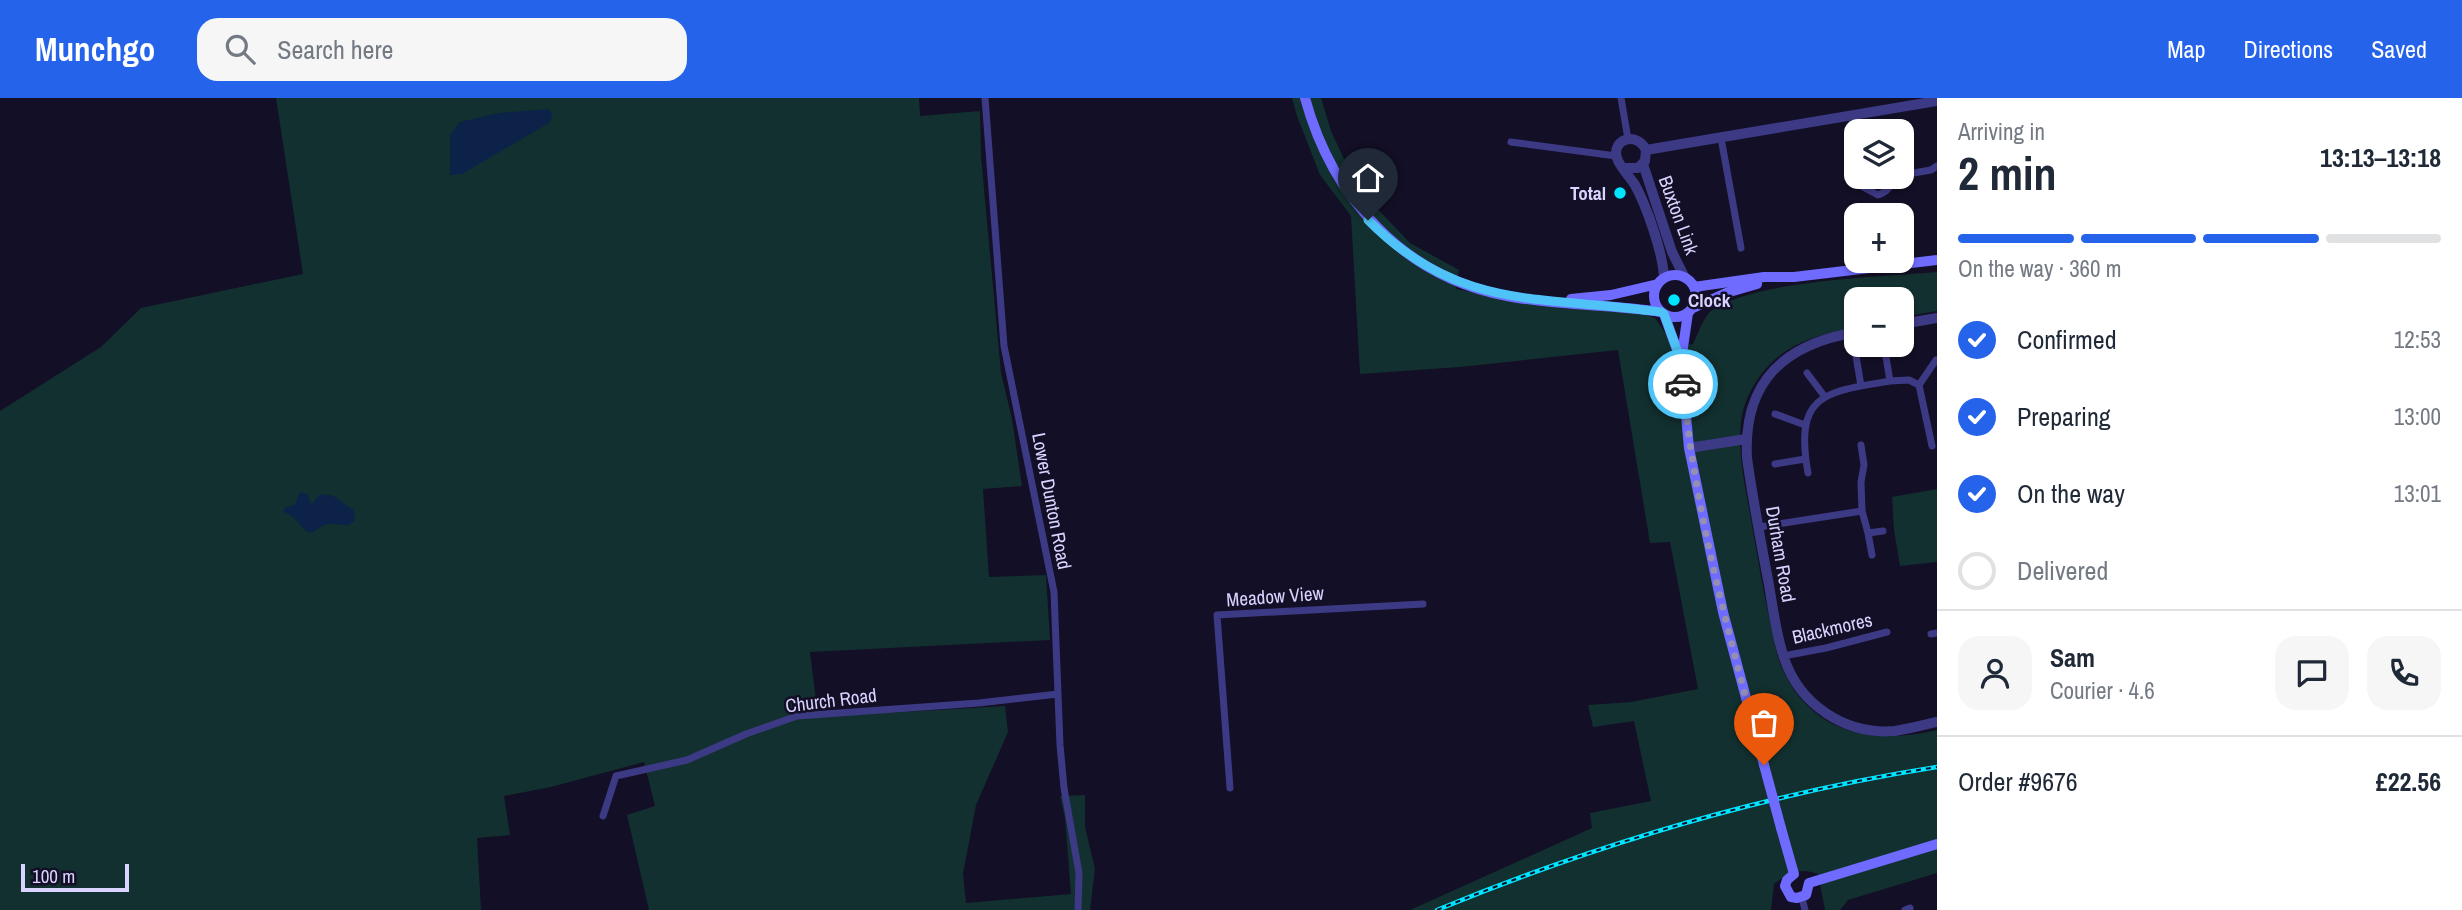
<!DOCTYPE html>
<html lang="en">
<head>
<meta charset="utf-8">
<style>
	body { margin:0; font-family:"Archivo Narrow",sans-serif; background:#f6f6f7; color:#1f2937; height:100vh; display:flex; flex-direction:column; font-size:26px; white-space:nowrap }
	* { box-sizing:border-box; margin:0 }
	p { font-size:23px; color:#747a83 }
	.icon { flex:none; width:38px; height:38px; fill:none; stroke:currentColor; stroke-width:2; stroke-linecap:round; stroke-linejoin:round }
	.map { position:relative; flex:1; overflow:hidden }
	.sheet { display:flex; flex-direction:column; background:#fff; width:525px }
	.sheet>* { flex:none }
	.buttons { position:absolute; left:1844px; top:21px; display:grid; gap:14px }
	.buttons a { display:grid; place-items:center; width:70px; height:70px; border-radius:14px; background:#fff; box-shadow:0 2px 5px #0004; font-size:35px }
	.scale { position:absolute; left:21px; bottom:18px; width:108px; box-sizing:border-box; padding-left:7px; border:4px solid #d9d4ff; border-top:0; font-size:19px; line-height:24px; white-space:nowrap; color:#d9d4ff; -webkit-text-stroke:5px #130f26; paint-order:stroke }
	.pin { position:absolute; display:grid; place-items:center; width:60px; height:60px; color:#fff; margin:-72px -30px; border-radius:50% 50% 50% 0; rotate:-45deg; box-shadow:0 0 7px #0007 }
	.pin .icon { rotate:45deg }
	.courier { position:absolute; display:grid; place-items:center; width:70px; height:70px; margin:-35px; border:5px solid #4fc3f7; border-radius:50%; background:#fff; color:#222; box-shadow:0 2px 9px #0007 }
	.head em { font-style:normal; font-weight:700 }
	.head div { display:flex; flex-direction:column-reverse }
	.head { display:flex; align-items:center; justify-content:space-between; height:119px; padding:0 21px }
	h1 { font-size:46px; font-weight:700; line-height:52px }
	.bar { display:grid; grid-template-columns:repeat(4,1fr); gap:10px 7px; align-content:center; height:84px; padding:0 21px }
	.bar i { height:9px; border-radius:5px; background:#e0e1e3 }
	.bar .selected { background:#2563eb }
	.bar p { grid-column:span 4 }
	.line { display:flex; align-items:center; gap:18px; padding:0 21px; border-top:2px solid #e0e1e3 }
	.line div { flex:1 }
	.round { display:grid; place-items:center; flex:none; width:74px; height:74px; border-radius:21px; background:#f6f6f7 }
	ol { padding:0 21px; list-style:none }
	li { display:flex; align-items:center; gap:21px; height:77px }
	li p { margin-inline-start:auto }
	li .icon { padding:7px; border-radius:50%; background:#2563eb; color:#fff; stroke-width:4 }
	li:last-child { color:#747a83 }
	li i { width:38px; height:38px; border:4px solid #e0e1e3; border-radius:50% }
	header { display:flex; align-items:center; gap:42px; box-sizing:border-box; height:98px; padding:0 35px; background:#2563eb; color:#fff }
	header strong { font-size:33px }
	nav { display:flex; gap:38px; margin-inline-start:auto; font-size:24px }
	.search { width:490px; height:63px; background:#f6f6f7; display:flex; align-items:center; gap:18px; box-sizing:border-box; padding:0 24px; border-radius:21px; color:#747a83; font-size:26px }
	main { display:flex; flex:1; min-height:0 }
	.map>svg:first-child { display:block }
</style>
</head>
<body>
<header>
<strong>Munchgo</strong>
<div class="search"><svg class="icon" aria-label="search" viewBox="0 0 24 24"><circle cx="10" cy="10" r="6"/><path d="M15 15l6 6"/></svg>Search here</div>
<nav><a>Map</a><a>Directions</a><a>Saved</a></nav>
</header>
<main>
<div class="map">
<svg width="1937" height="812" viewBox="0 0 1937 812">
	<rect width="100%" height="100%" fill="#130f26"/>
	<path fill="#12302f" d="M276 0H919L920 18 980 13 981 58 1001 275 1012 321 1022 388 983 391 989 479 1046 477 1050 542 810 554 818 619 1005 608 1008 634 976 707 963 776 966 805 1071 796 1065 720 1060 698 1085 697V729L1095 771 1090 812H649L627 717 655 708 644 664 551 689 504 698 510 737 477 740 481 812H0V313L101 249 141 210 303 176Z
		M1292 0H1321L1331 33 1351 76 1368 101 1410 145 1459 172 1456 191 1558 210 1637 214 1655 220 1675 249 1693 246C1698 236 1703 220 1711 213 1753 182 1882 179 1937 174V213L1902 219V201H1857V229C1807 238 1769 251 1747 301 1731 337 1747 395 1753 433 1759 468 1765 503 1773 537 1775 548 1777 559 1781 568 1810 635 1871 648 1937 632V775L1848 802 1840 812H1825L1818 776C1799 769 1789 775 1774 786L1771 812H1410L1592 730 1590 715 1651 703 1634 623 1593 629 1588 607 1631 604 1698 591 1670 444 1650 445 1618 252 1460 269 1360 276 1351 118 1320 77 1297 18Z
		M1937 391V464L1900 468 1894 432 1892 399Z"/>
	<path fill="#0c2248" d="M548 11 553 16 549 25 462 76 450 77V37L460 24 499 15Z
		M300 394 307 396 312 406 319 397C335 394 340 404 354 412L355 422 349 427C341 428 332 424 324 427 316 431 316 435 307 434L293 419 283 413 284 410 295 407Z"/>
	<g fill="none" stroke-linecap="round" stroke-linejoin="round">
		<path stroke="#3d3a85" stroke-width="7" d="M985 0 1004 248 1054 494 1060 647 1064 690 1079 775 1078 812
			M1621 0 1628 41
			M1721 40 1741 150
			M1511 44 1616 58
			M1902 77 1931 72 1937 68
			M1858 79 1863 89 1878 97C1887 94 1892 88 1892 79
			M1884 247 1890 283 1909 282 1919 287 1932 348
			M1856 258 1861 288
			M1807 275 1825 299
			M1919 287 1936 262
			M1775 316 1805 327
			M1861 347 1864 367 1861 384 1862 413 1868 435 1883 433
			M1775 366 1805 361
			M1808 375C1794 296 1824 294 1890 283
			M1759 429 1862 413
			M1868 435 1872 457
			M1931 536 1937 535
			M1783 558 1826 550 1887 534
			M1230 690 1217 517 1423 506
			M603 718 616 678 687 662 746 636 797 618 979 605 1058 596
			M1802 800 1805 812
			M1905 812 1910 810"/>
		<path stroke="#3d3a85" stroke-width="10" d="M1646 52 1937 3
			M1643 66 1672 154 1685 180
			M1625 70H1638L1645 63 1646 52C1637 33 1611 41 1617 60 1619 68 1630 79 1635 87 1647 109 1663 155 1664 180
			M1902 226 1937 220
			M1857 234C1783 246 1743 284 1747 360 1753 403 1761 445 1769 487 1773 511 1776 536 1784 560 1800 607 1845 637 1895 633 1909 631 1923 627 1937 624
			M1689 350 1746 341"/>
		<path stroke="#6f6bff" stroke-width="10" d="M1305 0C1332 99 1403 179 1507 198 1558 208 1610 206 1661 214
			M1654 198a21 21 0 1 1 42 0a21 21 0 1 1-42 0Z
			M1694 189 1764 179H1794L1937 162
			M1571 201 1611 197 1658 186
			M1693 210 1726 195 1757 186
			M1688 215 1681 263 1689 350 1723 514 1764 667
			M1664 216 1680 260
			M1781 730 1794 776
			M1794 776 1787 782 1785 788 1791 799 1797 800 1806 797 1809 785
			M1809 785 1937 746"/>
		<g stroke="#00e5ff" stroke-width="4.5">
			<path id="rail" d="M1437 812C1597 746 1765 696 1937 669"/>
		</g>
		<use href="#rail" stroke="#130f26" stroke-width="2" stroke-dasharray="5" stroke-linecap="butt"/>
		<path stroke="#6f6bff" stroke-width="10" d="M1764 667 1781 730"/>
	</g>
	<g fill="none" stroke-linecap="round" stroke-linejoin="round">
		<path stroke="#948fb3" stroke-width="7" stroke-dasharray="0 12.6" d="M1683 286C1695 416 1730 541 1764 667"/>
		<path stroke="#4fc3f7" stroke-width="9" d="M1368 122C1460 215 1544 197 1661 214L1664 216 1681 263 1683 286"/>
	</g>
	<g fill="#00e5ff" stroke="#130f26" stroke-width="2.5">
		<circle cx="1620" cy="95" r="7"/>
		<circle cx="1674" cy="202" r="7"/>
	</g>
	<g text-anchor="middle" stroke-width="5" stroke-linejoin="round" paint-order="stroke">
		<g font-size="19" font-weight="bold" fill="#d9d4ff" stroke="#130f26" text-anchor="end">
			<text x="1606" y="102">Total</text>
			<text x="1688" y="209" text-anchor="start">Clock</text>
		</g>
		<g font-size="19" fill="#d9d4ff" stroke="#130f26">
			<text transform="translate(1679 117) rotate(70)" y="7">Buxton Link</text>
			<text transform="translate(1052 403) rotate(79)" y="7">Lower Dunton Road</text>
			<text transform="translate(1781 456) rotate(80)" y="7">Durham Road</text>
			<text transform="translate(1275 498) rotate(-4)" y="7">Meadow View</text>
			<text transform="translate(1832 530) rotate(-13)" y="7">Blackmores</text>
			<text transform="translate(831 602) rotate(-7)" y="7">Church Road</text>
		</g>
	</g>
</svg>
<div class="buttons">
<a><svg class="icon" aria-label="layers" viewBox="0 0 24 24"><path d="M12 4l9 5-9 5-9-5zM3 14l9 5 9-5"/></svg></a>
<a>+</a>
<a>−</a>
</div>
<div class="scale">100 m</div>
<div class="pin" style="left:1764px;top:667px;background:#ea580c"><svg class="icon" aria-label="bag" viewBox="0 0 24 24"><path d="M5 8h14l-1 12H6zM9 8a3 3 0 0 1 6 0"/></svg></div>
<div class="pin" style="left:1368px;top:122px;background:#1f2937"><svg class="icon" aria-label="home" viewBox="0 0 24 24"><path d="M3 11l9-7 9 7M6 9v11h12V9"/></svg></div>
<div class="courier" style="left:1683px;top:286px"><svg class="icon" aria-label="car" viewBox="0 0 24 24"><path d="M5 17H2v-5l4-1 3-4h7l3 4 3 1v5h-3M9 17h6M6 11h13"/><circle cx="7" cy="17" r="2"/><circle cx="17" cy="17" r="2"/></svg></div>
</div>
<section class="sheet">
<div class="head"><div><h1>2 min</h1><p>Arriving in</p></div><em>13:13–13:18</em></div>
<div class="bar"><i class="selected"></i><i class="selected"></i><i class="selected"></i><i></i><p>On the way · 360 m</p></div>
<ol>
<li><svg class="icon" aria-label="check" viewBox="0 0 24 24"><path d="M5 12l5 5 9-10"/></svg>Confirmed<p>12:53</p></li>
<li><svg class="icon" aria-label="check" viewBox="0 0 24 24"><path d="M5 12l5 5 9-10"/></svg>Preparing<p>13:00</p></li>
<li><svg class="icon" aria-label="check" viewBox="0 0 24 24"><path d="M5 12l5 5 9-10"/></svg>On the way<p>13:01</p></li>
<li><i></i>Delivered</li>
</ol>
<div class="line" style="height:126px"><a class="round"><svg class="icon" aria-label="person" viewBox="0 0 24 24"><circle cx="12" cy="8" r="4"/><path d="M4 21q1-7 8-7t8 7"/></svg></a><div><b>Sam</b><p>Courier · 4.6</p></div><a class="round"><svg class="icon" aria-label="chat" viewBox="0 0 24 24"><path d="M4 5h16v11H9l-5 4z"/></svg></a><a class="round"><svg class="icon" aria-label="phone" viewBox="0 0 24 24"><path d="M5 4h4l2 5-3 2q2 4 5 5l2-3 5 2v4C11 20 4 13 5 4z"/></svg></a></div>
<div class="line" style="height:91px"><div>Order #9676</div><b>£22.56</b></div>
</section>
</main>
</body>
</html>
